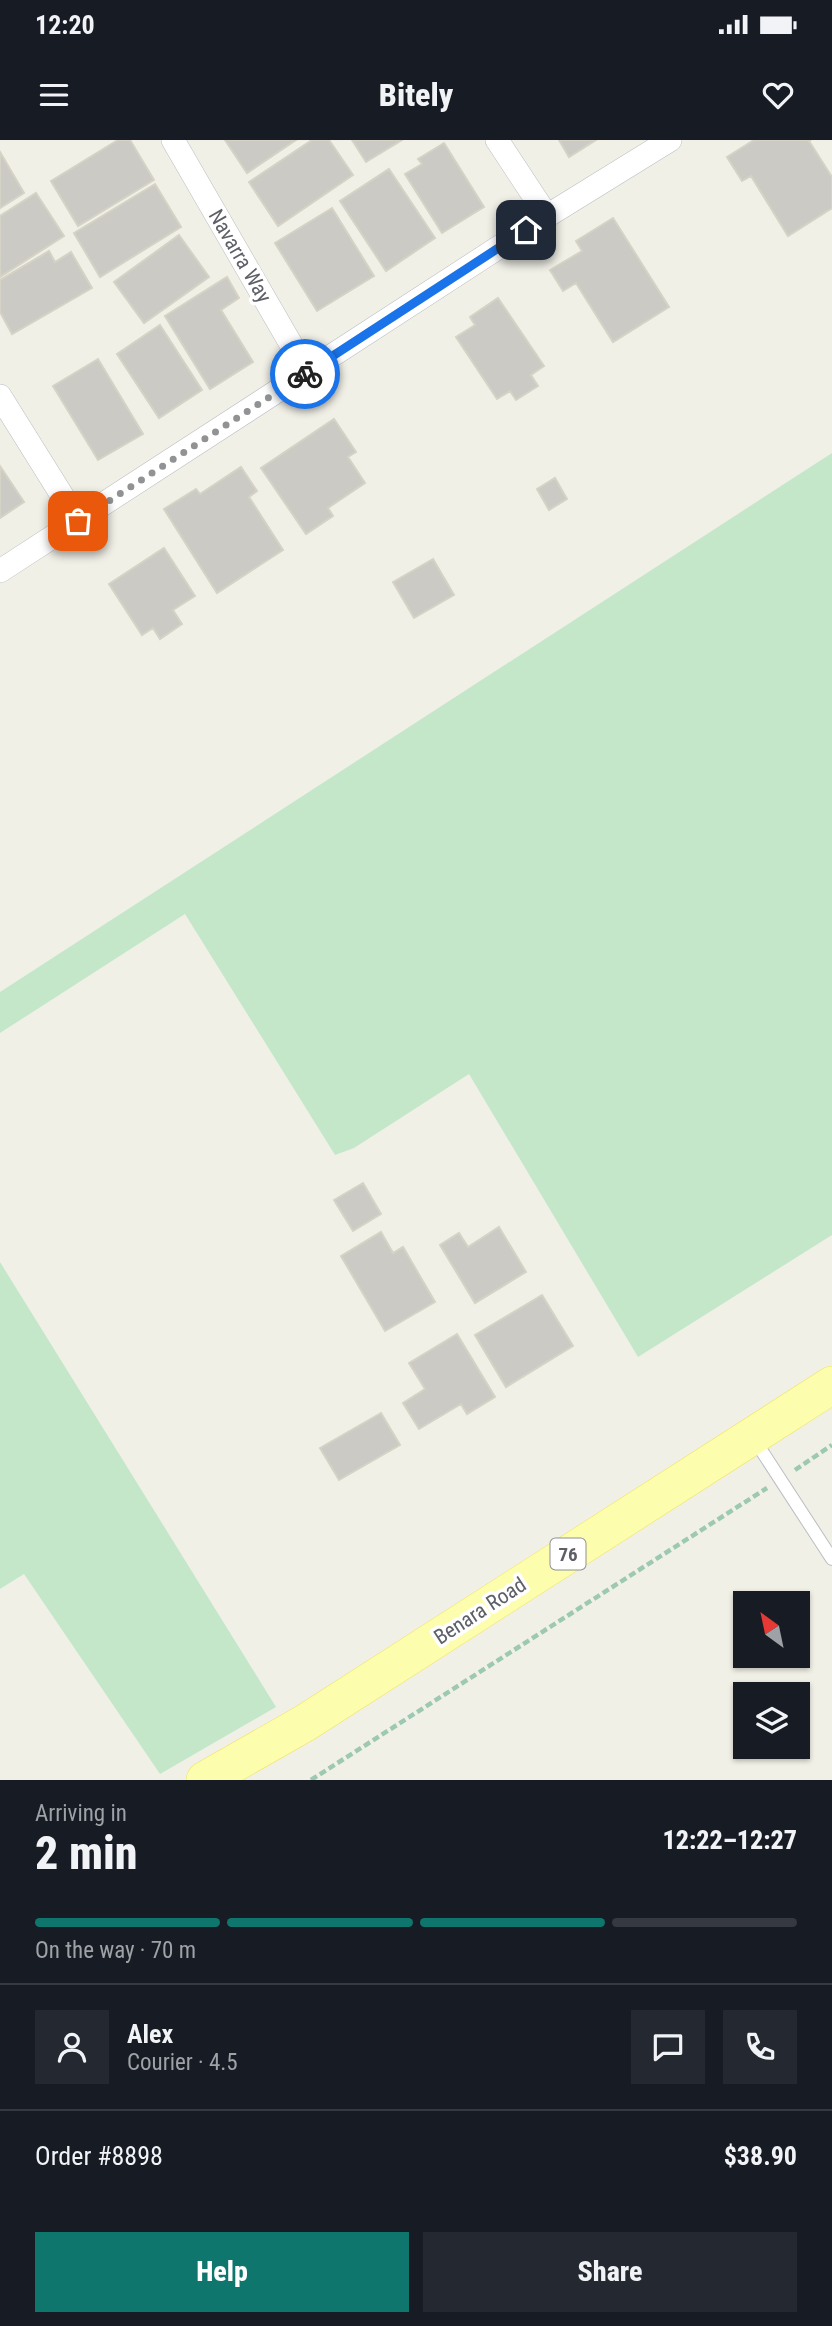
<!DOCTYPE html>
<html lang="en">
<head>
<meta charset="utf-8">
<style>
	body { margin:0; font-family:"Roboto Condensed",sans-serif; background:#242831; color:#f1f3f6; height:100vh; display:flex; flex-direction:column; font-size:26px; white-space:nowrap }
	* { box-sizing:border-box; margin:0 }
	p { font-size:23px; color:#9ea1a6 }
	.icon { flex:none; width:38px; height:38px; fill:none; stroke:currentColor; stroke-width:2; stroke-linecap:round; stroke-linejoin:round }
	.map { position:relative; height:1640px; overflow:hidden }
	.panel { display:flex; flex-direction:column; background:#171b24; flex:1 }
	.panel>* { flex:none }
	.needle { width:46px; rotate:327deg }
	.tools { position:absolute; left:733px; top:1451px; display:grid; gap:14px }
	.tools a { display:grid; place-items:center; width:77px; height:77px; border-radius:0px; background:#171b24; box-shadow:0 2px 5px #0004; font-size:35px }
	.pin { position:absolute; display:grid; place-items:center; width:60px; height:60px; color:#fff; margin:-30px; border-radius:14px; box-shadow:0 4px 10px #0006 }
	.courier { position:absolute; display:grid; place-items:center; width:70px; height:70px; margin:-35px; border:5px solid #1a73e8; border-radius:50%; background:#fff; color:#222; box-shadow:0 2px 9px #0007 }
	.head em { font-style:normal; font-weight:800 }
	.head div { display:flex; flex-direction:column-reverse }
	.head { display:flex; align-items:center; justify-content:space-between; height:119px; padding:0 35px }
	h1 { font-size:46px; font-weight:800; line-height:52px }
	.bar { display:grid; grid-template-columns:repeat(4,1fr); gap:10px 7px; align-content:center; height:84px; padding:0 35px }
	.bar i { height:9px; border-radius:5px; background:#363941 }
	.bar .selected { background:#0f766e }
	.bar p { grid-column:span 4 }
	.line { display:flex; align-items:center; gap:18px; padding:0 35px; border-top:2px solid #363941 }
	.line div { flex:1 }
	.round { display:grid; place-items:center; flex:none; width:74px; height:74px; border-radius:0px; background:#242831 }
	.button { display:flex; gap:14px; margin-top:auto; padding:14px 35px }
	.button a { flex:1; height:80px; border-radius:0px; background:#0f766e; color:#fff; font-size:28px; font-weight:800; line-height:80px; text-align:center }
	.button a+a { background:#242831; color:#f1f3f6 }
	.status { display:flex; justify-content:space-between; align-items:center; height:49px; padding:0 35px; background:#171b24; direction:ltr }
	.status svg { height:19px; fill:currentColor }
	header { display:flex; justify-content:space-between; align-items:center; height:91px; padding:0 35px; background:#171b24; font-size:32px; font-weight:800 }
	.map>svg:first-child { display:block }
</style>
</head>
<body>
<div class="status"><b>12:20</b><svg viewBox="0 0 49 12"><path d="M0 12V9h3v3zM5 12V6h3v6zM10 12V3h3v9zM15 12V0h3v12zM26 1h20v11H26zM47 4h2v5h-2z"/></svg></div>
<header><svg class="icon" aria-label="menu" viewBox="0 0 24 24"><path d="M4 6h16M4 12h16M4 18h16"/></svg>Bitely<svg class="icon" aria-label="heart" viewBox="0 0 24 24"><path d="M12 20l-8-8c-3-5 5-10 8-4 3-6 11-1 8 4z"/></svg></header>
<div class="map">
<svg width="832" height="1640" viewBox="0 0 832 1640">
	<rect width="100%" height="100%" fill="#f0f0e7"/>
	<path fill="#c4e7ca" d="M832 313V1095L638 1217 469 934 354 1008 335 1015 185 774 0 893V852Z
		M0 1122 276 1567 160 1634 24 1434 0 1449Z"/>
	<path fill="#cccac4" stroke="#d5d3c5" stroke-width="2" d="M118 0H130L154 40 78 86 51 41Z
		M225 0H296L247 33Z
		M312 0H329L353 35 278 86 249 42Z
		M352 0H402L366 22Z
		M559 0H596L569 17Z
		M754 0H811L809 1 832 37V68L788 96 751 36 742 41 727 17Z
		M444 3 484 67 442 93 405 34 422 24 418 19Z
		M0 12 24 53 0 68Z
		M389 29 435 98 386 131 340 61Z
		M155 44 181 87 100 137 74 93Z
		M36 53 64 96 0 137V76Z
		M332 68 374 136 317 171 275 103Z
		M613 78 669 167 613 202 576 143 563 151 550 130 582 111 576 101Z
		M179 95 209 137 144 183 114 142Z
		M49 111 55 122 71 112 92 148 12 194 0 172V140Z
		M227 137 239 158 221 170 253 222 210 249 165 176Z
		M498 158 544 226 531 235 538 246 516 260 510 251 497 259 456 197 475 185 470 177Z
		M160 185 202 250 159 278 117 214Z
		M98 219 143 294 98 320 53 246Z
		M334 279 356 312 348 317 365 343 328 368 333 376 306 394 261 328Z
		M0 326 24 362 0 378Z
		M241 327 257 351 249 357 283 410 217 453 164 369 196 349 200 354Z
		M555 338 567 359 549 370 537 349Z
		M164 408 195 456 173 470 182 484 160 499 153 488 142 495 109 444Z
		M433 419 454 455 414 478 393 442Z
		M363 1043 381 1074 353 1091 334 1060Z
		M499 1087 526 1132 475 1163 440 1105 459 1093 468 1107Z
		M381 1092 393 1113 403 1107 435 1162 385 1191 341 1116Z
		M542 1155 573 1206 506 1247 475 1195Z
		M457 1194 495 1257 467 1274 461 1264 419 1289 403 1263 425 1249 409 1223Z
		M381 1273 400 1305 339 1340 320 1308Z"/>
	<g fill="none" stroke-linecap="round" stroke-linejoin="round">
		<g stroke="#bbbdc2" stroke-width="14">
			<path id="lane" d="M754 1299 832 1419"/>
		</g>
		<g stroke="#bbbdc2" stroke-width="24">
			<path id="street" d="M173 0 307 232
				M497 0 547 76
				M0 256 78 381
				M0 431 547 76 670 0"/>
		</g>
		<g stroke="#f1e35f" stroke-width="38">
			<path id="primary" d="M205 1640 305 1583 832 1245"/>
		</g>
		<path stroke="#9dc8b1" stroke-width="4.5" stroke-dasharray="7 3.5" stroke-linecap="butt" d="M795 1330 832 1305
			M311 1640 767 1348"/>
		<use href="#lane" stroke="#fff" stroke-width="12"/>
		<use href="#street" stroke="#fff" stroke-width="23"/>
		<use href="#primary" stroke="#fdfead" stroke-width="37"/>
	</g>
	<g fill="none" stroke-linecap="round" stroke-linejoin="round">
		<path stroke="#919294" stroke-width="7" stroke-dasharray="0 12.6" d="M78 381 305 234"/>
		<path stroke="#1a73e8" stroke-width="9" d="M305 234 526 90"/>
	</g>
	<g text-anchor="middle" stroke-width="7" stroke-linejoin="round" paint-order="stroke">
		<rect fill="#fff" stroke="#8e9095" stroke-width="2" x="550.5" y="1398.5" width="35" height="31" rx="5"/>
		<g font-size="19" font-weight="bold" fill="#5e6067">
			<text x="568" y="1421">76</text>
		</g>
		<g font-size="21" fill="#5e6067" stroke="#fff">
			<text transform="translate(240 116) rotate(60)" y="7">Navarra Way</text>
			<text transform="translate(480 1471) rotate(-33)" y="7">Benara Road</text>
		</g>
	</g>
</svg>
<div class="tools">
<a><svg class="needle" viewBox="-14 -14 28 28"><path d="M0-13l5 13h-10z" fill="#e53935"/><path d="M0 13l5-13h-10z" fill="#9ea1a6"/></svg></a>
<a><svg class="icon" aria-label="layers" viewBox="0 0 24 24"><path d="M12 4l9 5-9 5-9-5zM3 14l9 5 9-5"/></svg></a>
</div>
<div class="pin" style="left:78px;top:381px;background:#ea580c"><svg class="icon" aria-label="bag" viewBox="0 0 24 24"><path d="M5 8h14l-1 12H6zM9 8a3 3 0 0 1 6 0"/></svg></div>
<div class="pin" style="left:526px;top:90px;background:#1f2937"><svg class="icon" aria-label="home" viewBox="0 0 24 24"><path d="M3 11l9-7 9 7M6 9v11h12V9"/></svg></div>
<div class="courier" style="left:305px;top:234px"><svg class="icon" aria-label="bike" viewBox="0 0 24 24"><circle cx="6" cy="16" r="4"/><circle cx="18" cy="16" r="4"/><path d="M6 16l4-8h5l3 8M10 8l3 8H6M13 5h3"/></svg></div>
</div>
<section class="panel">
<div class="head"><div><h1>2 min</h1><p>Arriving in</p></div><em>12:22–12:27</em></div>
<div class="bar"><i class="selected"></i><i class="selected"></i><i class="selected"></i><i></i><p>On the way · 70 m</p></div>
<div class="line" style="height:126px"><a class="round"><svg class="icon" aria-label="person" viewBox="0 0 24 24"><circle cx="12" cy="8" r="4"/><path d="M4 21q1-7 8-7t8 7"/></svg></a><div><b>Alex</b><p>Courier · 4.5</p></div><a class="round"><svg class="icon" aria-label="chat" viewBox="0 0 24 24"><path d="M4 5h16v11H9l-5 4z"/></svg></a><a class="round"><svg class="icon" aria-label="phone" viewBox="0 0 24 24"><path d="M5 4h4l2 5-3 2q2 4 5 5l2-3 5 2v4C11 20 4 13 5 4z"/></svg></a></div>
<div class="line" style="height:91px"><div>Order #8898</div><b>$38.90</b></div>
<div class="button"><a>Help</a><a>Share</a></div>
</section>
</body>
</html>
